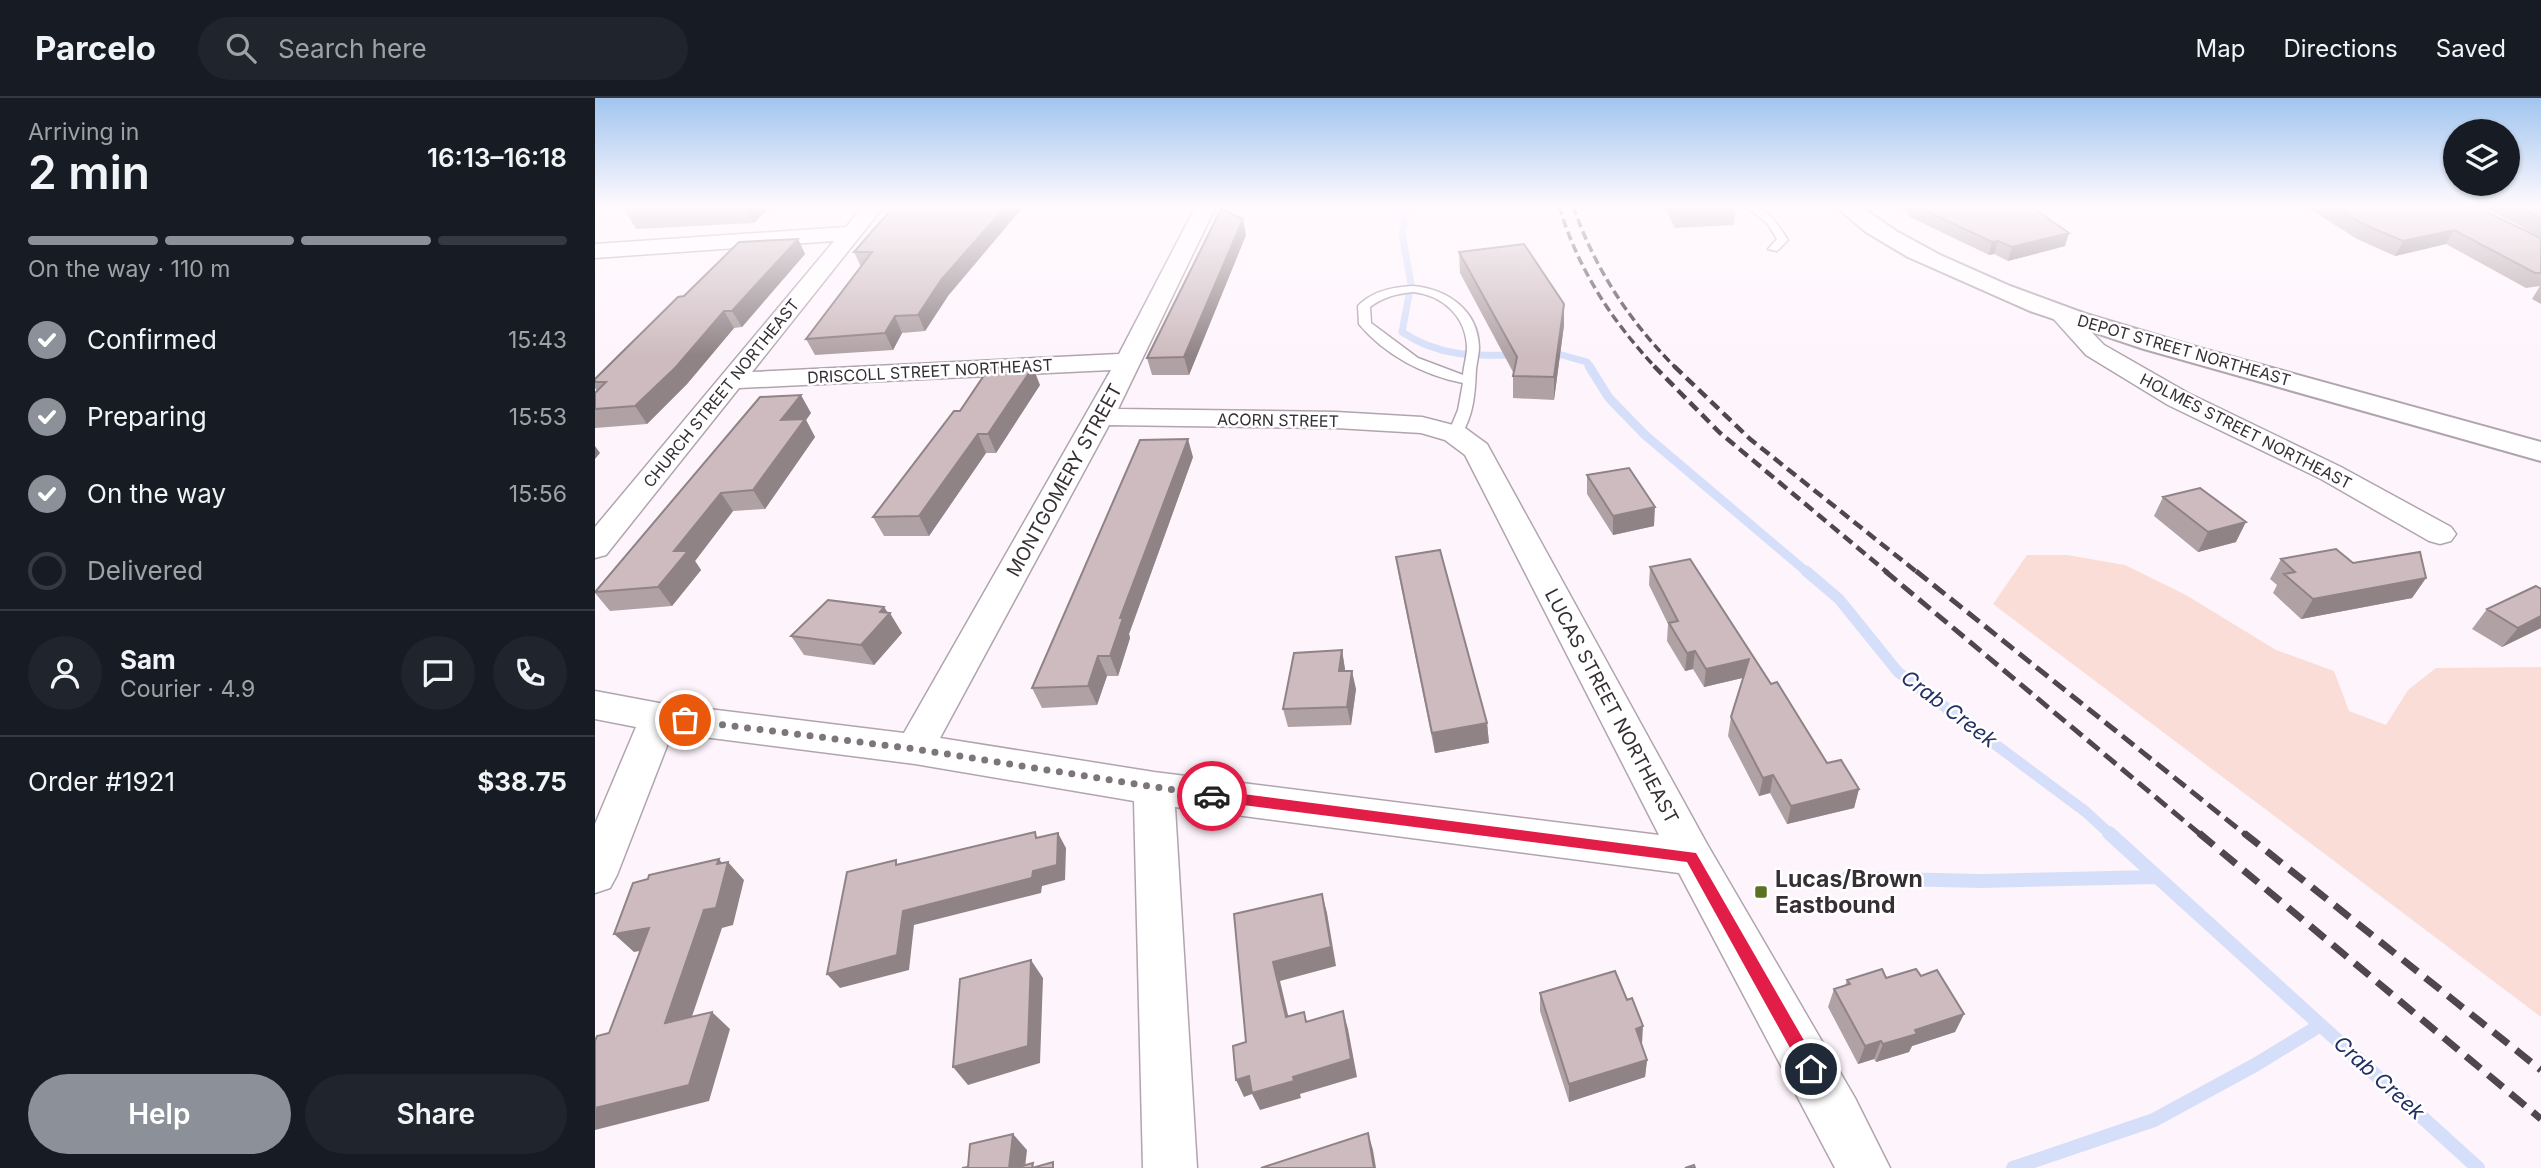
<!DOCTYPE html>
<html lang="en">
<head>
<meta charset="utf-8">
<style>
	body { margin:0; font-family:Inter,sans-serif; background:#20242c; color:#f1f3f6; height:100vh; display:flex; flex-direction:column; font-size:26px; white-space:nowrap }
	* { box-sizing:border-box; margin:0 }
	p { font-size:23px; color:#9ea1a6 }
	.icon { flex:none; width:38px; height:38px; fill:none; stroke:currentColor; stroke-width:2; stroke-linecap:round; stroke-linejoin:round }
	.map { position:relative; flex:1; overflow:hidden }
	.panel { display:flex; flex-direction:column; background:#171b24; width:595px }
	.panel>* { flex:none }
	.tools { position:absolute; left:1848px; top:21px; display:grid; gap:14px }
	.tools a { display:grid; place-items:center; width:77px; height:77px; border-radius:50%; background:#171b24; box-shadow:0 2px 5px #0004; font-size:35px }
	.pin { position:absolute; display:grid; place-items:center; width:60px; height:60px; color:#fff; margin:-30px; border:4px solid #fff; border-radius:50%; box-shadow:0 2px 7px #0007 }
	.courier { position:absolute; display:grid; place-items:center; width:70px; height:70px; margin:-35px; border:5px solid #e11d48; border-radius:50%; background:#fff; color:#222; box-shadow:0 2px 9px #0007 }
	.head em { font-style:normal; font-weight:600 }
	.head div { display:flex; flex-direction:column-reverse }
	.head { display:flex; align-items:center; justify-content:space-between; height:119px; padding:0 28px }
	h1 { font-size:46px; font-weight:600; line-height:52px }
	.bar { display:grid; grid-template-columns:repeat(4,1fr); gap:10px 7px; align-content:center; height:84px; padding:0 28px }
	.bar i { height:9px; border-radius:5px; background:#363941 }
	.bar .active { background:#8c9099 }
	.bar p { grid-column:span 4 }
	.line { display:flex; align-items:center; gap:18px; padding:0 28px; border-top:2px solid #363941 }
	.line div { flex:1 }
	.round { display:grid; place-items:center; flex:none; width:74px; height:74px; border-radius:37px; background:#20242c }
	ol { padding:0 28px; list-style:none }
	li { display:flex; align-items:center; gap:21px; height:77px }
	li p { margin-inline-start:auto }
	li .icon { padding:7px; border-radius:50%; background:#8c9099; color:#fff; stroke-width:4 }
	li:last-child { color:#9ea1a6 }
	li i { width:38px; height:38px; border:4px solid #363941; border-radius:50% }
	.primary-button { display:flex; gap:14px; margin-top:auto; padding:14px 28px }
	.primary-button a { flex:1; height:80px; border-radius:42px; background:#8c9099; color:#fff; font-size:28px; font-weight:600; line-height:80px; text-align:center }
	.primary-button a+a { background:#20242c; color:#f1f3f6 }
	header { display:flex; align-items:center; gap:42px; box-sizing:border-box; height:98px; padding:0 35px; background:#171b24; border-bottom:2px solid #363941 }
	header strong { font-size:33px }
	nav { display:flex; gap:38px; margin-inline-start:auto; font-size:24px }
	.search { width:490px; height:63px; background:#20242c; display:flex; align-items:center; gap:18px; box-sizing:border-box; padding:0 24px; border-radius:38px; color:#9ea1a6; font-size:26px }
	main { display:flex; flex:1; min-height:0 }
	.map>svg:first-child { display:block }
</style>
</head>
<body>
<header>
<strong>Parcelo</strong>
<div class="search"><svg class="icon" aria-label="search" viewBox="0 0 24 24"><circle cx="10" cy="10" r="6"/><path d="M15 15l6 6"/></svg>Search here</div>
<nav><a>Map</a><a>Directions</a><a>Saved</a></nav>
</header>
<main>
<section class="panel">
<div class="head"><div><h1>2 min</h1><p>Arriving in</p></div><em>16:13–16:18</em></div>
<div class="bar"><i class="active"></i><i class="active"></i><i class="active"></i><i></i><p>On the way · 110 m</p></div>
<ol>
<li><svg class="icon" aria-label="check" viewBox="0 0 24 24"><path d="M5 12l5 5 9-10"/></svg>Confirmed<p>15:43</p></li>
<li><svg class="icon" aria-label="check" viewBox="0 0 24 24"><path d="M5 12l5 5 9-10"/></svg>Preparing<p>15:53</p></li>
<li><svg class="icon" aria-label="check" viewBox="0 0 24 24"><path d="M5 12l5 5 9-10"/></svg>On the way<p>15:56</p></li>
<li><i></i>Delivered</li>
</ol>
<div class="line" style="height:126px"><a class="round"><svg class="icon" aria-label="person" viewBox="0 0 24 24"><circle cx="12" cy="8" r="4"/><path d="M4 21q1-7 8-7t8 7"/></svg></a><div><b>Sam</b><p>Courier · 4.9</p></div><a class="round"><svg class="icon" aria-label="chat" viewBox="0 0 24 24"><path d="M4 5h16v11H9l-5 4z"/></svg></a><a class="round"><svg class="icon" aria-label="phone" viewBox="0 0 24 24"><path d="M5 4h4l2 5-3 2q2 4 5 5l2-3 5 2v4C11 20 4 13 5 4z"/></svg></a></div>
<div class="line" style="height:91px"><div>Order #1921</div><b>$38.75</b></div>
<div class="primary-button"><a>Help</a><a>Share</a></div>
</section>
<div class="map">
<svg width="1946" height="1070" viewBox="0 0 1946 1070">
	<rect width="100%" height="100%" fill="#fef5fc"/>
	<path fill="#faddd7" d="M1432 457H1472L1530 467 1591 497 1681 552 1739 573 1754 613 1791 627 1813 592 1841 570 1946 569V919L1398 506Z"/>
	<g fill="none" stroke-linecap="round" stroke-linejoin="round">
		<path stroke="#d6dff9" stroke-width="7" d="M812 108 807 136 816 186 807 234C844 259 880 258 923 257
			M953 257H967L992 264 995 270"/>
		<path stroke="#d6dff9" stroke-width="9" d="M994 268 1014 300 1050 337 1213 475"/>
		<path stroke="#d6dff9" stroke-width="11" d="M1211 473 1244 501 1303 574 1491 714 1516 737"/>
		<path stroke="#d6dff9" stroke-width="14" d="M1514 735 1883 1070
			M1252 780 1387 783 1560 779
			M1418 1070 1559 1022 1660 967 1724 928"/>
		<g stroke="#b1a4af" stroke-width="3">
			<path id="service" d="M1150 108C1172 108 1182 125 1193 142L1182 153 1173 151 1182 141 1172 125Z
				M818 188C852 191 883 212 884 249 884 256 882 263 881 271 880 295 879 317 865 339H855L853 336 863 312 868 285C828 277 790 257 764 226L763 208C777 193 798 189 818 188ZM818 194C847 197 871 218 872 249 872 258 869 267 868 277L823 260 776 225 775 209C788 199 801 196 818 194Z"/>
		</g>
		<g stroke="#b1a4af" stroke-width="3">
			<path id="minor" d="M268 108H289L157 274 524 256 601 108H621L523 311 741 314 827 319 870 330 892 346 1112 746 1260 1000 1295 1070H1240L1084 775 580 709 602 1070H548L539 703 320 666 77 635 22 777 15 790 0 795V726L41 629 0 621V593L64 605 309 635 516 272 144 290 11 457 0 460V429L239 143 0 160V146L251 129ZM514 327 741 330 826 335 850 342 870 357 1064 737 559 674 345 640Z
				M1468 211 1476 213 1509 247 1593 295 1746 369 1856 429 1861 436 1856 443 1845 446 1834 443 1726 381 1573 307 1491 257 1456 218 1460 213Z"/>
		</g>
		<g stroke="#b1a4af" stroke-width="4">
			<path id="tertiary" d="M1240 108H1265L1301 133 1345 157 1415 188 1491 216 1608 251 1946 344V363L1549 251 1435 213 1313 159 1271 134Z"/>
		</g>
		<use href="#service" fill="#fff" fill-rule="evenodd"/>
		<use href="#minor" fill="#fff" fill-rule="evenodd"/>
		<use href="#tertiary" fill="#fff" fill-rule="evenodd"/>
		<path stroke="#4e484d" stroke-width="3.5" stroke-dasharray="9 4.5" stroke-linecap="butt" d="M964 108C983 171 1016 222 1061 270
			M978 108C1000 171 1034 223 1081 270"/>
		<path stroke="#4e484d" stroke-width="4.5" stroke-dasharray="11 6" stroke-linecap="butt" d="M1059 268 1124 334 1293 475
			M1079 268 1155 341 1323 475"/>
		<path stroke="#4e484d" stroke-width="5" stroke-dasharray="15 7" stroke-linecap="butt" d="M1290 473 1606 737
			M1321 473 1651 737"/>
		<path stroke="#4e484d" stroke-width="7" stroke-dasharray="19 10" stroke-linecap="butt" d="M1604 735 1946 1021
			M1649 735 1946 972"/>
	</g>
	<path fill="#b0a1a4" d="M27 108H176L159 125 41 131Z
		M299 108 353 198 330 233 307 235 298 252 220 257 211 241 266 169 259 154Z
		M1069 108H1141L1139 127 1080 130Z
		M1306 108H1435L1470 148 1413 163 1399 156 1394 157 1315 119Z
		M1710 108H1879L1946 140V206L1937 201 1945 188 1931 190 1851 146 1800 158 1762 141Z
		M1886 108H1946V139Z
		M651 137 594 277H557L552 260Z
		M203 141 210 156 147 229 139 230 92 286 52 326 0 330V295L2 293 0 290V281Z
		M864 154 969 227 959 302 918 300V274L865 175Z
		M445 287 401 355H391L334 438H289L278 419 365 313Z
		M216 315 211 322 220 339 170 411 138 413 100 463 106 472 77 508 15 513 0 495V493Z
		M598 359 534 536 535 540 523 578H512L502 607 447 610 437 590Z
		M992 377 1059 428 1018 437 992 396Z
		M1568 399 1641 444 1603 454 1559 418Z
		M801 459 892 625 894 645 840 655 804 478Z
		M1686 461 1758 465 1831 480 1817 500 1706 521 1678 495 1682 487 1675 481Z
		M1055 469 1176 586 1232 665 1264 691 1259 710 1192 726 1175 695 1164 698 1133 638 1136 619 1148 580 1109 589 1098 571 1090 573 1072 543 1073 526 1054 487Z
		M289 509 307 535 279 567 209 557 196 538Z
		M1892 511 1946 530 1907 549 1877 531Z
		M747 552 750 573 761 591 756 627 693 629 688 611Z
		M1326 878 1369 916 1360 934 1317 948 1314 954 1281 964 1279 961 1263 966 1233 909 1239 891 1250 888 1252 882 1291 880Z
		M945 895 1046 946 1052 962 1050 979 974 1004 945 913Z"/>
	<path fill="#908386" d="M150 108H176L159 125Z
		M411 108H429L353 198 330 233 323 217 346 182Z
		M648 121 651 137 594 277 589 259Z
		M1859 132 1851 146 1800 158 1808 143Z
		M1474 135 1470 148 1413 163 1417 149Z
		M203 141 210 156 147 229 137 213Z
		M1403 143 1399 156 1394 157 1397 144Z
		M969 206V227L959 302V279Z
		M129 213 139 230 92 286 52 326 40 308Z
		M300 218 307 235 298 252 290 235Z
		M438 269 445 287 401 355 393 336Z
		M206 297 216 315 211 322 220 339 170 411 158 392 186 322Z
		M383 336 391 355 334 438 324 418Z
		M593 341 598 359 534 536 535 540 523 578 515 558 525 520Z
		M0 348 5 355 0 361Z
		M126 395 138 413 100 463 106 472 77 508 63 489 79 453Z
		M1060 409 1059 428 1018 437V418Z
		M1651 424 1641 444 1603 454 1613 434Z
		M1831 480 1817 500 1706 521 1718 501Z
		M289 509 294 517 295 515 307 535 279 567 266 547 285 514Z
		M1946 518V530L1907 549 1923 530Z
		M747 552 750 571 747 592 744 573Z
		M1100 553 1098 571 1090 573 1092 555Z
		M503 558 512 578 502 607 493 588Z
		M1154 561 1151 579 1109 589 1111 571Z
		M757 573 761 591 756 627 752 609Z
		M892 625 894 645 840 655 837 635Z
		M1178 677 1175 695 1164 698 1168 680Z
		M1264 691 1259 710 1192 726 1196 708Z
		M463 735 471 750 470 782 447 788 446 795 319 827 314 872 245 890 232 876 308 813 438 773Z
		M124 761 131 770 133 764 149 782 138 827 127 830 89 942 70 925Z
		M727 796 732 815 741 868 685 883 698 938 691 919 678 864Z
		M54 830 73 848 39 854 19 836Z
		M436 862 448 880 445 965 373 987 358 969Z
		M748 913 753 931 762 979 705 996 706 1000 665 1012 657 996 649 999 641 982 654 978 698 979Z
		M117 914 135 931 114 1003 0 1032V1011Z
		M1369 916 1360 934 1317 948 1314 954 1281 964 1288 946 1320 932Z
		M1048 928 1047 946 1041 931Z
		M1286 943 1279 961 1263 966 1270 948Z
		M1052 962 1050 979 974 1004V986Z
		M773 1035 778 1052 781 1070H779Z
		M418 1036 432 1052 430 1070H414Z"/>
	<path fill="#cdbbbf" stroke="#908386" stroke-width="2" d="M299 108H411L346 182 323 217 300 218 290 235 211 241 277 154H259Z
		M1321 108H1435L1474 135 1417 149 1403 143 1397 144Z
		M1739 108H1879L1946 140V175H1940L1859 132 1808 143 1770 127Z
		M1921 108H1946V121Z
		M626 111 648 121 589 259 552 260Z
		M203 141 137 213H129L81 269 40 308 0 311V295L11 284H0V281L83 199 89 198 144 144Z
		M929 146 969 206 959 279 918 278 922 259 864 154Z
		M438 269 393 336H383L324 418 278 419 359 313H365L394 270Z
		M206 297 186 322 210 321 158 392 126 395 79 453H93L63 489 0 494 165 299Z
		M593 341 525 520H528L515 558H503L493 588 437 590 545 342Z
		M1034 370 1060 409 1018 418 992 377Z
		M1605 390 1651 424 1613 434 1568 399Z
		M1741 451 1758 465 1825 454 1831 480 1718 501 1689 476 1700 474 1686 461Z
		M845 452 892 625 837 635 801 459Z
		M1095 461 1176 586 1182 584 1232 665 1246 662 1264 691 1196 708 1178 677 1168 680 1136 619 1154 561 1111 571 1100 553 1092 555 1074 525 1083 523 1055 469Z
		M1941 488 1946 491V518L1923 530 1892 511Z
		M233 502 289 509 285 514 295 515 266 547 196 538Z
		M747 552 744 573H757L752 609 688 611 699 555Z
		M440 734 441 740 463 735 462 767 438 773 437 780 308 813 302 857 232 876 252 774 301 762V767Z
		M124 761 122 766 133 764 121 810 109 812 70 925 117 914 94 987 0 1010V943L2 938 14 935 54 830 19 836 38 785 53 781 54 777Z
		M727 796 736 849 678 864 691 919 709 914 711 924 748 913 756 961 698 979 699 983 657 995 654 978 641 982 638 948 651 944 639 816Z
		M436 862 433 948 358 969 365 881Z
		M1287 871 1291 880 1321 871 1326 878 1342 872 1369 916 1320 932 1322 936 1288 946 1286 943 1270 948 1239 891 1255 886 1252 882Z
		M1020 873 1032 902 1037 900 1048 928 1041 931 1052 962 974 986 945 895Z
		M773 1035 779 1070H666Z
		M418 1036 414 1070H367L373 1069 375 1046Z
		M458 1064V1070H420L438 1065 437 1070Z
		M1099 1067 1100 1070H1090Z"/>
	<linearGradient id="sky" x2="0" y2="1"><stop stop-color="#a1c5ef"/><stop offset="0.42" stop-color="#fffafe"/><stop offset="1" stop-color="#fffafe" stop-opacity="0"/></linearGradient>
	<rect width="1946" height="258" fill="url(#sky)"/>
	<path fill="#e11d48" d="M617 692 1101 755 1222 965 1224 971 1222 977 1216 979 1210 977 1092 764 617 703 610 698Z"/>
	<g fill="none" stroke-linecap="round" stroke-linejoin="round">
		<path stroke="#7c757b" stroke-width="7" stroke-dasharray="0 12.6" d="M90 622 320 651 617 698"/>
	</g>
	<rect fill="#5c7222" stroke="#fff" stroke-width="2.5" x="1159" y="787" width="14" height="14" rx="3.5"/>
	<g text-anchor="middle" stroke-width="5" stroke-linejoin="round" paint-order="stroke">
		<g font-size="16" fill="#363035" stroke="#fff">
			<text transform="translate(1589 252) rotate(16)" y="6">DEPOT STREET NORTHEAST</text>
			<text transform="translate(335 273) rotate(-3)" y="6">DRISCOLL STREET NORTHEAST</text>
			<text transform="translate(126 295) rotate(-51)" y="6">CHURCH STREET NORTHEAST</text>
			<text transform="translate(683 322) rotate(1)" y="6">ACORN STREET</text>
			<text transform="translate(1651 333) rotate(27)" y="6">HOLMES STREET NORTHEAST</text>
		</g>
		<g font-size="19" fill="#363035" stroke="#fff">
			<text transform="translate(469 382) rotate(-61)" y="7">MONTGOMERY STREET</text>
			<text transform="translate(1017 608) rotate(62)" y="7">LUCAS STREET NORTHEAST</text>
		</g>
		<g font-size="21" font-style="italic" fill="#233063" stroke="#fff">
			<text transform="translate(1354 611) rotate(37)" y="7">Crab Creek</text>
			<text transform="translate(1784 980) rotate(42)" y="7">Crab Creek</text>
		</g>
		<g font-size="23" font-weight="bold" fill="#363035" stroke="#fff" text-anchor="start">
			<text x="1180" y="789">Lucas/Brown<tspan x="1180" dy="26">Eastbound</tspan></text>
		</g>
	</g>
</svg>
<div class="tools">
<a><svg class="icon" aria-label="layers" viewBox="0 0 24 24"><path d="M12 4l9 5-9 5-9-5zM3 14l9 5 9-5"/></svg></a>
</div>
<div class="pin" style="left:90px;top:622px;background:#ea580c"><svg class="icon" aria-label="bag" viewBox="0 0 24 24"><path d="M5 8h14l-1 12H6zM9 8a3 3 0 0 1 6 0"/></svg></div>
<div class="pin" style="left:1216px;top:971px;background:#1f2937"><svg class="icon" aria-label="home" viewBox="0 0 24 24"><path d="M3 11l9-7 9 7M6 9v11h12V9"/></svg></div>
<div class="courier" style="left:617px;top:698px"><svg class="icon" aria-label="car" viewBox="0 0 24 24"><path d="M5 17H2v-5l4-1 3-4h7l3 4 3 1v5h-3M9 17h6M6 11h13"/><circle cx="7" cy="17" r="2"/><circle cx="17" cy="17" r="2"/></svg></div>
</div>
</main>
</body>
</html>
